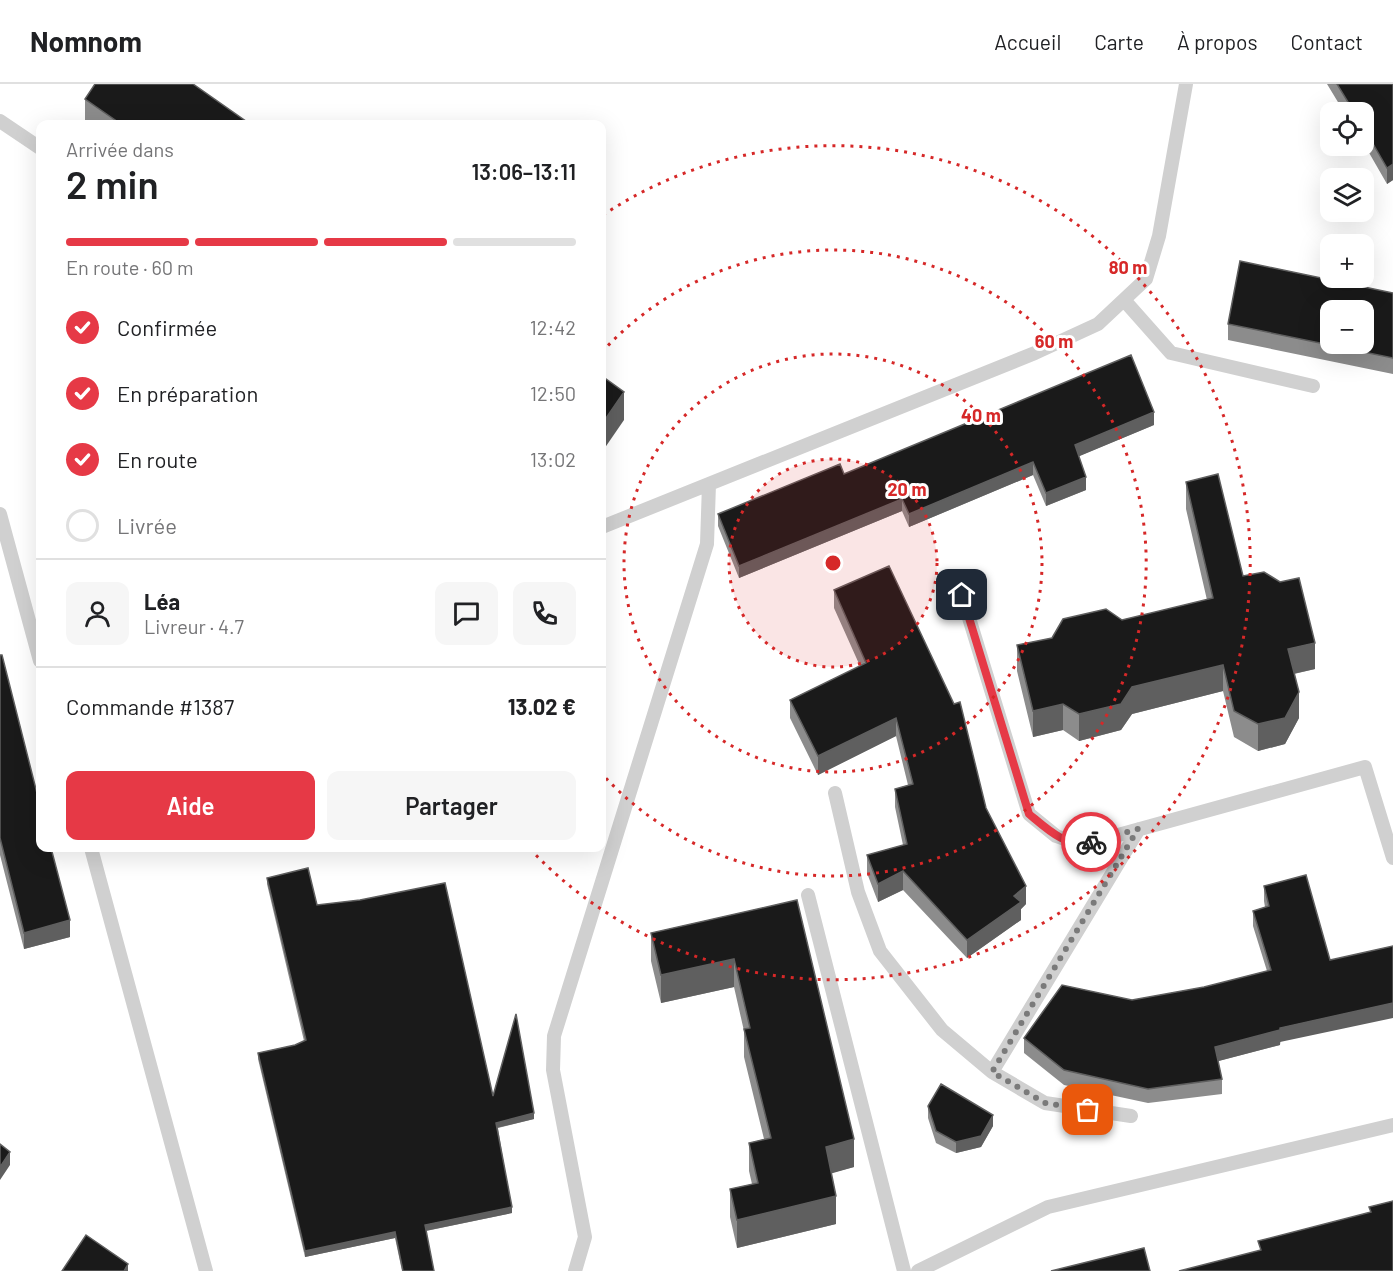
<!DOCTYPE html>
<html lang="fr">
<head>
<meta charset="utf-8">
<style>
	body { margin:0; font-family:Barlow,sans-serif; background:#f6f6f6; color:#202124; height:100vh; display:flex; flex-direction:column; font-size:22px; white-space:nowrap }
	* { box-sizing:border-box; margin:0 }
	p { font-size:20px; color:#757577 }
	.icon { flex:none; width:33px; height:33px; fill:none; stroke:currentColor; stroke-width:2; stroke-linecap:round; stroke-linejoin:round }
	.map { position:relative; flex:1; overflow:hidden }
	.panel { position:absolute; left:36px; top:36px; width:570px; height:732px; display:flex; flex-direction:column; background:#fff; border-radius:12px; box-shadow:0 6px 24px #0002 }
	.panel>* { flex:none }
	.controls { position:absolute; left:1320px; top:18px; display:grid; gap:12px }
	.controls a { display:grid; place-items:center; width:54px; height:54px; border-radius:12px; background:#fff; box-shadow:0 6px 24px #0002; font-size:30px }
	.pin { position:absolute; display:grid; place-items:center; width:51px; height:51px; color:#fff; margin:-26px; border-radius:12px; box-shadow:0 3px 9px #0006 }
	.courier { position:absolute; display:grid; place-items:center; width:60px; height:60px; margin:-30px; border:4px solid #e63946; border-radius:50%; background:#fff; color:#222; box-shadow:0 2px 8px #0007 }
	.summary em { font-style:normal; font-weight:600 }
	.summary div { display:flex; flex-direction:column-reverse }
	.summary { display:flex; align-items:center; justify-content:space-between; height:102px; padding:0 30px }
	h1 { font-size:39px; font-weight:600; line-height:45px }
	.bar { display:grid; grid-template-columns:repeat(4,1fr); gap:9px 6px; align-content:center; height:72px; padding:0 30px }
	.bar i { height:8px; border-radius:4px; background:#e0e0e0 }
	.bar .on { background:#e63946 }
	.bar p { grid-column:span 4 }
	.line { display:flex; align-items:center; gap:15px; padding:0 30px; border-top:2px solid #e0e0e0 }
	.line div { flex:1 }
	.round { display:grid; place-items:center; flex:none; width:63px; height:63px; border-radius:12px; background:#f6f6f6 }
	ol { padding:0 30px; list-style:none }
	li { display:flex; align-items:center; gap:18px; height:66px }
	li p { margin-inline-start:auto }
	li .icon { padding:6px; border-radius:50%; background:#e63946; color:#fff; stroke-width:4 }
	li:last-child { color:#757577 }
	li i { width:33px; height:33px; border:3px solid #e0e0e0; border-radius:50% }
	.cta { display:flex; gap:12px; margin-top:auto; padding:12px 30px }
	.cta a { flex:1; height:69px; border-radius:12px; background:#e63946; color:#fff; font-size:24px; font-weight:600; line-height:69px; text-align:center }
	.cta a+a { background:#f6f6f6; color:#202124 }
	header { display:flex; align-items:center; gap:36px; box-sizing:border-box; height:84px; padding:0 30px; background:#fff; border-bottom:2px solid #e0e0e0 }
	header strong { font-size:28px }
	nav { display:flex; gap:33px; margin-inline-start:auto; font-size:21px }
	.map>svg:first-child { display:block }
</style>
</head>
<body>
<header>
<strong>Nomnom</strong>
<nav><a>Accueil</a><a>Carte</a><a>À propos</a><a>Contact</a></nav>
</header>
<div class="map">
<svg width="1393" height="1187" viewBox="0 0 1393 1187">
	<rect width="100%" height="100%" fill="#fff"/>
	<g fill="none" stroke-linecap="round" stroke-linejoin="round">
		<path stroke="#d0d0d0" stroke-width="14" d="M0 37 40 64
			M1124 216 1171 269 1313 302
			M0 430 40 577
			M602 443 1035 269 1098 240 1146 195 1159 152 1186 0
			M962 511 1029 730 1056 752 1082 761 1365 683 1393 774
			M835 709 858 808 880 867 942 946 992 988 1139 745
			M91 764 206 1187
			M808 811 904 1187
			M992 988 1045 1019 1131 1032
			M575 1187 585 1153 553 986 554 952 707 460 709 400
			M918 1187 1048 1123 1393 1041"/>
	</g>
	<path fill="#8c8c8c" d="M1327 0H1393V96L1387 100 1364 60V28H1344Z
		M85 15 250 40H85Z
		M1393 209V290L1228 256V240Z
		M1154 341 1079 372 1086 406 1046 422 1033 391 909 443 902 427 739 494 718 442V430L844 390Z
		M1186 398 1243 492 1315 585 1294 590 1299 634 1285 660 1258 667 1234 653 1223 607 1132 630 1121 646 1079 657 1063 646 1033 653 1017 587V561L1052 554 1122 536 1207 516 1186 425Z
		M834 506 986 724 1026 820 1021 825V836L967 874 903 806 878 818 867 789V771L903 761 895 723V705L908 701 896 652 818 691 790 634V616L860 582 834 524Z
		M0 571 70 853 24 865 0 771Z
		M1306 791 1280 961 1218 977 1222 995V1010L1148 1019 1064 1001 1024 969V954L1132 916 1204 903 1267 887 1253 842V827L1265 823 1264 817V802Z
		M267 794 317 821 493 1012 534 1035 498 1044 512 1129 426 1147 434 1187H402L395 1154 305 1173 258 975V969L295 961 304 957 267 800Z
		M797 816 854 1083 831 1089 836 1140 737 1164 730 1133V1105L752 1100 749 1087V1059L764 1055 744 973V947L734 903 661 919 651 877V849Z
		M928 1022 993 1042 981 1063 956 1069 936 1059 928 1034Z"/>
	<path fill="#5f5f5f" d="M1393 80V96L1387 100V84Z
		M624 308V336L602 368V340Z
		M1154 328V341L1075 374V361Z
		M1033 378V391L909 443V430Z
		M1086 393V406L1046 422V409Z
		M902 415V427L739 494V482Z
		M1315 559V585L1288 591V565Z
		M1223 581V607L1132 630 1121 646 1079 657V630L1132 603Z
		M1299 608V634L1285 660 1258 667V640Z
		M1063 620V646L1033 653V627Z
		M896 634V652L818 691V672Z
		M903 787V806L878 818V800Z
		M1026 802V820L1021 825V836L967 874V856Z
		M70 836V853L24 865V849Z
		M734 875V903L661 919V891Z
		M1393 919V934L1280 958V961L1215 978V963L1280 944Z
		M534 1029V1035L496 1044V1039Z
		M993 1031V1042L981 1063 956 1069V1058Z
		M854 1055V1083L826 1091V1063Z
		M10 1068V1081L0 1096V1083Z
		M836 1112V1140L737 1164V1136Z
		M512 1123V1129L425 1147V1141Z
		M395 1148V1154L305 1173V1167Z
		M128 1180V1187H124Z"/>
	<path fill="#1a1a1a" stroke="#5f5f5f" stroke-width="1.5" fill-rule="evenodd" d="M95 0H193L250 40H121L85 15Z
		M1337 0H1393V80L1387 84 1364 44V28H1354Z
		M1240 177 1393 209V274L1228 240ZM1330 226H1364V260H1330Z
		M1131 271 1154 328 1075 361 1086 393 1046 409 1033 378 909 430 902 415 739 482 718 430 840 380 844 390Z
		M602 292 624 308 602 340Z
		M1218 390 1243 492 1264 488 1280 498 1299 494 1315 559 1288 565 1299 608 1285 634 1258 640 1234 627 1223 581 1132 603 1121 620 1079 630 1063 620 1033 627 1017 561 1052 554 1063 535 1106 525 1122 536 1213 514 1186 398Z
		M889 482 954 620 960 618 986 724 1026 802 1014 812 1021 818 967 856 903 787 878 800 867 771 907 760 895 705 913 700 896 634 818 672 790 616 866 579 834 506Z
		M0 571H2L40 721V764H51L70 836 24 849 0 754Z
		M308 784 317 821 360 816 445 799 493 1012 516 930 534 1029 496 1039 512 1123 425 1141 434 1187H403L395 1148 305 1167 258 969 295 961 306 956 267 794Z
		M1306 791 1330 876 1393 862V919L1280 944V946L1215 963 1222 995 1148 1005 1064 986 1024 954 1062 901 1132 916 1204 903 1271 886 1253 827 1269 822 1264 802Z
		M797 816 854 1055 826 1063 836 1112 737 1136 730 1105 758 1099 749 1059 771 1054 744 945 750 944 734 875 661 891 651 849Z
		M941 1000 993 1031 981 1052 956 1058 936 1047 928 1022Z
		M0 1060 10 1068 0 1083Z
		M1393 1117V1187H1179L1261 1166 1258 1157 1371 1128 1369 1123Z
		M86 1151 128 1180 124 1187H62Z
		M1144 1164 1150 1187H1051Z"/>
	<g fill="none" stroke-linecap="round" stroke-linejoin="round">
		<path stroke="#7a7a7a" stroke-width="6" stroke-dasharray="0 10.8" d="M1088 1026 1045 1019 992 988 1138 745 1091 758"/>
		<path stroke="#e63946" stroke-width="8" d="M962 511 1029 730C1046 744 1067 765 1091 758"/>
	</g>
	<circle cx="833" cy="479" r="104" fill="#d62828" fill-opacity=".12"/>
	<g fill="none" stroke="#d62828" stroke-width="3" stroke-dasharray="3 6">
		<circle cx="833" cy="479" r="104"/>
		<circle cx="833" cy="479" r="209"/>
		<path d="M602 268A313 313 0 1 1 602 690"/>
		<path d="M603 131A417 417 0 1 1 531 766"/>
	</g>
	<circle cx="833" cy="479" r="9" fill="#d62828" stroke="#fff" stroke-width="3"/>
	<g font-size="18" text-anchor="middle" font-weight="bold" fill="#d62828" stroke="#fff" stroke-width="6" stroke-linejoin="round" paint-order="stroke">
		<text x="1128" y="190">80 m</text>
		<text x="1054" y="264">60 m</text>
		<text x="981" y="338">40 m</text>
		<text x="907" y="412">20 m</text>
	</g>
</svg>
<div class="controls">
<a><svg class="icon" aria-label="locate" viewBox="0 0 24 24"><circle cx="12" cy="12" r="6"/><path d="M12 2v4M12 18v4M2 12h4M18 12h4"/></svg></a>
<a><svg class="icon" aria-label="layers" viewBox="0 0 24 24"><path d="M12 4l9 5-9 5-9-5zM3 14l9 5 9-5"/></svg></a>
<a>+</a>
<a>−</a>
</div>
<div class="pin" style="left:1088px;top:1026px;background:#ea580c"><svg class="icon" aria-label="bag" viewBox="0 0 24 24"><path d="M5 8h14l-1 12H6zM9 8a3 3 0 0 1 6 0"/></svg></div>
<div class="pin" style="left:962px;top:511px;background:#1f2937"><svg class="icon" aria-label="home" viewBox="0 0 24 24"><path d="M3 11l9-7 9 7M6 9v11h12V9"/></svg></div>
<div class="courier" style="left:1091px;top:758px"><svg class="icon" aria-label="bike" viewBox="0 0 24 24"><circle cx="6" cy="16" r="4"/><circle cx="18" cy="16" r="4"/><path d="M6 16l4-8h5l3 8M10 8l3 8H6M13 5h3"/></svg></div>
<section class="panel">
<div class="summary"><div><h1>2 min</h1><p>Arrivée dans</p></div><em>13:06–13:11</em></div>
<div class="bar"><i class="on"></i><i class="on"></i><i class="on"></i><i></i><p>En route · 60 m</p></div>
<ol>
<li><svg class="icon" aria-label="check" viewBox="0 0 24 24"><path d="M5 12l5 5 9-10"/></svg>Confirmée<p>12:42</p></li>
<li><svg class="icon" aria-label="check" viewBox="0 0 24 24"><path d="M5 12l5 5 9-10"/></svg>En préparation<p>12:50</p></li>
<li><svg class="icon" aria-label="check" viewBox="0 0 24 24"><path d="M5 12l5 5 9-10"/></svg>En route<p>13:02</p></li>
<li><i></i>Livrée</li>
</ol>
<div class="line" style="height:108px"><a class="round"><svg class="icon" aria-label="person" viewBox="0 0 24 24"><circle cx="12" cy="8" r="4"/><path d="M4 21q1-7 8-7t8 7"/></svg></a><div><b>Léa</b><p>Livreur · 4.7</p></div><a class="round"><svg class="icon" aria-label="chat" viewBox="0 0 24 24"><path d="M4 5h16v11H9l-5 4z"/></svg></a><a class="round"><svg class="icon" aria-label="phone" viewBox="0 0 24 24"><path d="M5 4h4l2 5-3 2q2 4 5 5l2-3 5 2v4C11 20 4 13 5 4z"/></svg></a></div>
<div class="line" style="height:78px"><div>Commande #1387</div><b>13.02 €</b></div>
<div class="cta"><a>Aide</a><a>Partager</a></div>
</section>
</div>
</body>
</html>
